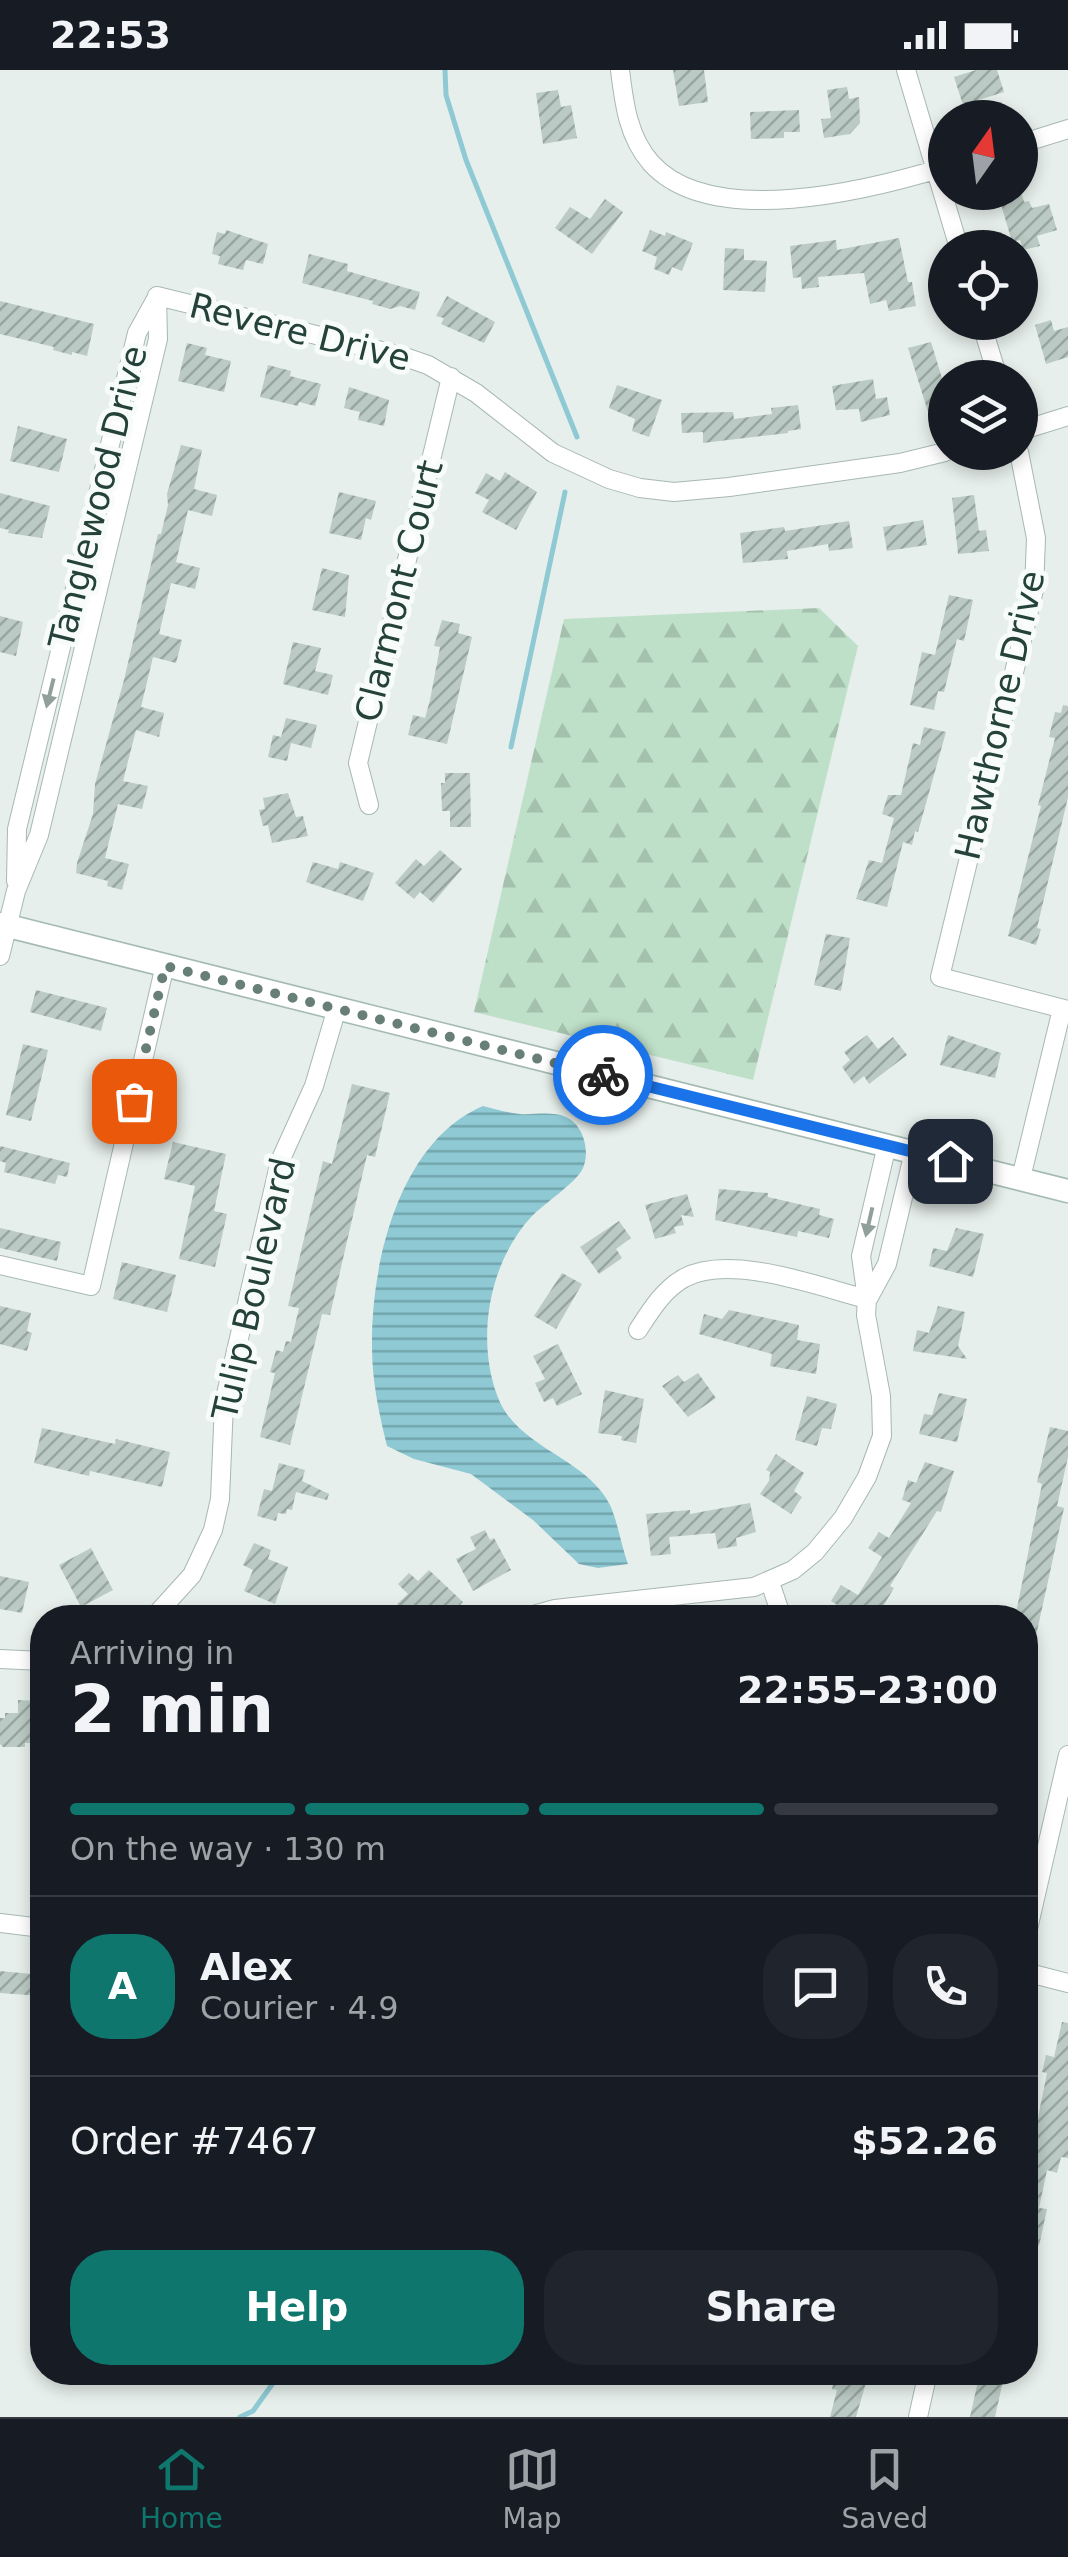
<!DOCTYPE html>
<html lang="en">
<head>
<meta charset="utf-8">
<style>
	body { margin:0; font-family:"DejaVu Sans",sans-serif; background:#20242c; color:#f1f3f6; height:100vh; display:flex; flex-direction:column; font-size:38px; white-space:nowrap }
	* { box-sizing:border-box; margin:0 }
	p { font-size:32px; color:#9ea1a6 }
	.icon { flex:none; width:55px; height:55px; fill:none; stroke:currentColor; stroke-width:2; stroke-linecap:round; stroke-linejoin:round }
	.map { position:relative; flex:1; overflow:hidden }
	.drawer { position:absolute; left:30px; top:1535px; width:1008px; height:780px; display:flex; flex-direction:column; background:#171b24; border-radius:40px; box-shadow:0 5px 15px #0003 }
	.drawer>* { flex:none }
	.needle { width:65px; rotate:14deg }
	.buttons { position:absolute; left:928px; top:30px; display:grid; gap:20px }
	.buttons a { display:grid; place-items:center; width:110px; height:110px; border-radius:50%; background:#171b24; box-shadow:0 5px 15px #0003; font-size:50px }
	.pin { position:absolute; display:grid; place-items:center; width:85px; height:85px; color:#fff; margin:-42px; border-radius:20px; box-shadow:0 5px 15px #0006 }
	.courier { position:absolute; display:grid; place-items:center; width:100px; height:100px; margin:-50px; border:8px solid #1a73e8; border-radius:50%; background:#fff; color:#222; box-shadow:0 2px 12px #0007 }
	.headline em { font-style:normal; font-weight:600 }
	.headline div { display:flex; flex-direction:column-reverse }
	.headline { display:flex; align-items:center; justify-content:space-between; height:170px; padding:0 40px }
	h1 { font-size:65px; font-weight:600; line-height:75px }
	.bar { display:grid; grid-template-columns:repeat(4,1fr); gap:15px 10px; align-content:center; height:120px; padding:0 40px }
	.bar i { height:12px; border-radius:8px; background:#363941 }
	.bar .selected { background:#0f766e }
	.bar p { grid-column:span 4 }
	.line { display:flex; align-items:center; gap:25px; padding:0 40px; border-top:2px solid #363941 }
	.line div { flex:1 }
	.round { display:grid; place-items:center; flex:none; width:105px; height:105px; border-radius:40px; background:#20242c }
	.primary-button { display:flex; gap:20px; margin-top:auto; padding:20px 40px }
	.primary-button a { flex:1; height:115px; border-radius:40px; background:#0f766e; color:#fff; font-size:40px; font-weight:600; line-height:115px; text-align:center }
	.primary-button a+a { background:#20242c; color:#f1f3f6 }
	.status { display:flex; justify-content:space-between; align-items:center; height:70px; padding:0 50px; background:#171b24; direction:ltr }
	.status svg { height:28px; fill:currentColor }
	.menu { display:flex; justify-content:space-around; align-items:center; height:140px; border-top:2px solid #363941; background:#171b24; font-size:28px; color:#9ea1a6 }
	.menu a { display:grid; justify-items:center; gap:5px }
	.menu .selected { color:#0f766e }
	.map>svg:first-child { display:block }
</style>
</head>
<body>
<div class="status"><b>22:53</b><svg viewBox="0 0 49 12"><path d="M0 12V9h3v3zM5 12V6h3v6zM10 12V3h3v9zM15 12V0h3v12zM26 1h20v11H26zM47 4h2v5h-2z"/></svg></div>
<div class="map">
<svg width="1068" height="2347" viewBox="0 0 1068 2347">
	<defs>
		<pattern id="forest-firs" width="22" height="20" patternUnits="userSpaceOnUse" patternTransform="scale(2.5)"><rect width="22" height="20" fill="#bfe0c8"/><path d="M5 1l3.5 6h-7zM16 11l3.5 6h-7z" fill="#a4c1ad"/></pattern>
		<pattern id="water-rules" width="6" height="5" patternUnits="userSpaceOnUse" patternTransform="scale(2.5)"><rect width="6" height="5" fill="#8ec9d4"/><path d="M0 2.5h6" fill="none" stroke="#74a5ad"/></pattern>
		<pattern id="building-hatch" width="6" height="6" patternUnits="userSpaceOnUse" patternTransform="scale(2.5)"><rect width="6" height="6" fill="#bbcac4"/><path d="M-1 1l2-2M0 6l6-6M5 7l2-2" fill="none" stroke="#98a6a0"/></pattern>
	</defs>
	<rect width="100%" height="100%" fill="#e6efeb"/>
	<path fill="url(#forest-firs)" d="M819 538 858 576 753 1010 474 942 564 549Z"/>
	<path fill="url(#water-rules)" d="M483 1036C495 1039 508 1043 520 1044 533 1045 554 1041 566 1047 584 1055 591 1083 582 1100 575 1113 544 1134 532 1146 489 1192 476 1267 497 1325 516 1379 585 1386 610 1435 618 1453 621 1475 628 1494L598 1498 579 1494 533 1450 471 1404 414 1389 387 1376C379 1343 372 1311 372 1277 371 1193 399 1072 483 1036Z"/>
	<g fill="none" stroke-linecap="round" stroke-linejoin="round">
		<path stroke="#8ec9d4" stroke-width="5" d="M445 0 446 25 466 90 577 367
			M511 677 565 422
			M240 2347 253 2341 281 2302"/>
	</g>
	<path fill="url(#building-hatch)" d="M673 0H704L708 32 679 36Z
		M976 0H997L1004 22 963 35 954 7Z
		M847 17 849 29 859 27 860 53 850 64 824 68 821 49 831 48 827 20Z
		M558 20 561 37 571 35 577 68 543 74 536 23Z
		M799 40 800 62H784V68L751 69 750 42Z
		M1022 125 1024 132 1029 131 1032 138 1049 134 1057 160 1037 166 1040 176 1023 180 1020 170 1012 172 1000 131Z
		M605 129 623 142 592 184 555 158 570 137 590 149Z
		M226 160 268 174 263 194 246 190 243 200 218 194 220 186 212 184 217 162 225 164Z
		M650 160 665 166 666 162 693 173 682 201 672 197 669 205 654 199 657 187 642 181Z
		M899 168 908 212H912L916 236 889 241 886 230 870 234 864 203 818 207 819 217 802 219 801 207 793 208 790 176 836 170 837 180Z
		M725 178 744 179V190L767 191 765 222 723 220Z
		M309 184 348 194 347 201 420 222 415 240 400 236 390 239 372 234 373 231 302 213Z
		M447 226 495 252 484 273 441 254 444 248 436 246Z
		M0 231 94 254 87 286 72 282V285L53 280 54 277 0 264Z
		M1051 250 1054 261 1068 257V287L1046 294 1035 255Z
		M931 272 945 318V337L928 342 908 278Z
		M187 273 207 278 205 285 231 291 224 322 178 311Z
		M268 295 291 301 290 306 321 314 315 336 299 332 298 336 260 327Z
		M873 309 876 329 887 327 890 345 861 352 859 339 836 340 832 316Z
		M617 315 662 330 649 367 632 361 635 349 609 338Z
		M349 317 389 330 384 356 358 350 360 342 344 338Z
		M798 335 801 359 788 361V363L703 373V362L682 363 681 343 733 342 734 349 772 344 771 338Z
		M18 356 67 369 59 402 10 391Z
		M181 375 202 380 194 419 217 425 212 446 188 440 176 492 200 498 195 519 171 513 159 564 182 570 176 593 153 587 141 637 164 643 159 667 136 660 123 711 148 716 142 739 118 734 105 788 129 794 122 820 107 816 108 811 76 803 77 793 93 744 95 714 124 610 158 464H161L168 435 167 424Z
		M505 402 537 422 516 460 482 442 489 430 475 423 486 403 500 411Z
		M339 422 376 431 371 450 366 448 361 470 329 463Z
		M0 423 50 436 42 468 8 463 9 460 0 458Z
		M974 425 979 461 986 460 989 481 958 484 952 428Z
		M923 450 927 475 887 481 883 457Z
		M849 451 853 478 829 481 828 474 787 481 788 489 743 493 740 463 784 457 785 461Z
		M322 498 349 505 345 547 312 540Z
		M949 525 973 530 964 571 957 569 944 622 938 621 934 640 910 635 922 582 935 585Z
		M0 546 23 552 16 586 0 582Z
		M442 550 460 554 458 563 472 567 447 674 408 665 413 645 425 648 430 630 440 577 434 576Z
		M293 572 321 578 315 601 333 605 328 625 283 614Z
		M1063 635 1068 636V727L1037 858 1041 859 1036 875 1008 866 1041 736 1038 735 1055 668 1049 667 1055 642 1061 643Z
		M286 648 317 655 311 678 291 673 287 691 268 687 273 665 281 667Z
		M924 657 946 662 918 762 915 761 912 775 903 772 887 837 856 829 869 790 882 793 894 748 882 744 888 725H901L913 673 920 675Z
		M445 703H470L471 757H450V741H442L441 713H445Z
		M288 723 296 747 303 746 308 766 272 773 268 755 263 756 259 740 265 739 263 728Z
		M440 780 462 799 433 833 420 822 414 829 395 813 416 789 424 796Z
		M313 792 338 799 340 792 374 803 363 831 306 812Z
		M826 864 850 868 841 921 814 915Z
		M36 920 107 938 101 961 30 942Z
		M867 965 878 979 893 967 907 985 869 1014 864 1006 854 1014 842 997 850 990 844 982Z
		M948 965 1001 983 995 1008 940 995Z
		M23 974 48 980 31 1051 6 1045Z
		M352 1014 390 1023 375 1087 367 1085 330 1245 322 1244 290 1375 260 1367 275 1303 270 1302 276 1280 283 1282 286 1271 291 1272 299 1238 288 1236 307 1156 323 1091 332 1094Z
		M173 1072 226 1084 214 1141 227 1144 215 1197 179 1189 195 1116 164 1109Z
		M0 1076 70 1093 67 1107 58 1105 55 1114 4 1102 6 1093 0 1091Z
		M719 1119 768 1123V1127L820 1139 819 1145 834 1149 829 1168 798 1161 797 1167 715 1150Z
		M687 1124 694 1147 681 1145 684 1155 674 1157 676 1163 655 1169 645 1135Z
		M619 1151 631 1168 616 1179 622 1188 599 1204 580 1177Z
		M0 1158 61 1172 57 1191 0 1178Z
		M956 1158 984 1164 973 1207 929 1196 933 1178 947 1181Z
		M122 1192 176 1205 167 1242 113 1229Z
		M562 1203 582 1214 556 1259 534 1246Z
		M0 1236 31 1243 27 1261 32 1263 27 1281 0 1274Z
		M938 1236 965 1242 958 1276 967 1289 913 1281 917 1260 929 1263Z
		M729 1240 799 1255 797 1270 820 1274 816 1304 770 1296 772 1284 699 1264 704 1244 722 1249Z
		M558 1274 582 1324 557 1336 553 1328 544 1332 535 1313 545 1309 533 1286Z
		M698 1303 716 1328 688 1347 662 1316 678 1305 684 1312Z
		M605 1320 644 1329 636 1373 621 1370 622 1366 598 1363Z
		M939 1323 967 1329 957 1372 919 1364 924 1344 932 1345Z
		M807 1326 837 1334 831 1359 822 1358 817 1376 795 1370Z
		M1050 1357 1068 1361V1387L1057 1436 1064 1438 1031 1589H1025V1548H1015L1042 1414 1037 1412Z
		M42 1358 115 1374 116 1369 170 1382 162 1417 90 1401 89 1406 34 1393Z
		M776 1384 804 1403 794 1421 802 1427 791 1444 760 1424 769 1411 770 1402 766 1400Z
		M925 1392 954 1401 941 1442 937 1441 890 1516 894 1518 876 1548H857L831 1531 841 1515 858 1525 882 1487 868 1478 879 1462 889 1468 911 1433 902 1430 908 1410 916 1413Z
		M279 1393 305 1400 302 1411 329 1424 327 1430 296 1422 292 1440 287 1439 286 1444 278 1443 276 1451 257 1446 264 1419 272 1421Z
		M750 1433 756 1462 736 1468 737 1476 718 1479 715 1463 669 1467 671 1484 651 1486 646 1444 690 1440V1444Z
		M485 1460 490 1470 494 1468 511 1500 473 1521 456 1489 476 1479 470 1467Z
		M254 1473 271 1480 268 1489 288 1497 275 1534 244 1521 253 1500 243 1495Z
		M91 1478 113 1520 81 1537 59 1495Z
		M429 1500 463 1532 448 1548 436 1537 426 1548H411L397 1534 408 1524 398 1514 409 1503 418 1511Z
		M0 1506 29 1512 22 1543 0 1539Z
		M18 1630 38 1631V1673H25V1677H3L0 1674V1648H5V1643H18Z
		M0 1901 42 1905V1926L0 1923Z
		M1062 1952 1068 1953V2088L1061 2087 1057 2103 1047 2100 1039 2138 1047 2139 1039 2176 1025 2173V2112L1047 2003 1042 2002 1046 1985 1054 1987Z
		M836 2302H862L868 2306 856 2347H830L837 2320 832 2319Z
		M980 2302H1005L995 2347H970Z"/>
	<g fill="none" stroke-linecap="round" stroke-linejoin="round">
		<g stroke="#a8b8b2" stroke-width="20">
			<path id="street" d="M620 0C624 33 628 67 651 93 711 160 870 120 945 97
				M906 0 959 178
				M1020 74 1068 59
				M157 226 402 286 428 295 476 323 553 383 609 409 640 418 674 422 729 417 900 393 945 382
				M981 252 998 308
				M1020 361 1068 346
				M1019 382 1036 468 1034 520 940 907 1068 940
				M369 735 358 693 451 307
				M16 811 17 759 137 263 157 227
				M0 886 16 821 39 765 158 269 157 226
				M1021 1108 1062 939
				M0 1195 91 1216 165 895
				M868 1229 887 1194 914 1082
				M638 1260C651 1240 663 1220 684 1208 731 1183 819 1217 867 1229
				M770 1512 782 1548
				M153 1548 192 1505 213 1460 220 1429 224 1333 280 1091 314 1016 337 938
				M523 1548 555 1539 754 1517 793 1500 815 1482 843 1448 867 1407 882 1366 881 1326 866 1245 867 1229 861 1186 887 1075
				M0 1589 42 1591
				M0 1853 42 1858
				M1025 1872 1068 1685
				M1025 1902 1068 1913
				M918 2347 928 2302"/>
		</g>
		<g stroke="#a4bbb3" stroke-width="25">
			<path id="secondary" d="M0 854 1068 1121"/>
		</g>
		<use href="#street" stroke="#fff" stroke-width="18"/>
		<use href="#secondary" stroke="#fff" stroke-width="22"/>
	</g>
	<defs><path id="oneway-solid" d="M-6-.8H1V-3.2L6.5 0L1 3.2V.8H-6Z" transform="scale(2.5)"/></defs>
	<g fill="#92a09c">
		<use href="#oneway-solid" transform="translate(50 623) rotate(104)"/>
		<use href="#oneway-solid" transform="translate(869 1152) rotate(103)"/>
	</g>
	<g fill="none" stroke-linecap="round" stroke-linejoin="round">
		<path stroke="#687f78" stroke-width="10" stroke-dasharray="0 18" d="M134 1031 165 896 603 1005"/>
		<path stroke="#1a73e8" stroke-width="12" d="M603 1005 950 1091"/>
	</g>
	<g text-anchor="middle" stroke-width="10" stroke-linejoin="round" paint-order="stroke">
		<g font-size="35" fill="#24423a" stroke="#f7fbf9">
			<text transform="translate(300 262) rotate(14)" y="12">Revere Drive</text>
			<text transform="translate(98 427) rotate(-76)" y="12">Tanglewood Drive</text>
			<text transform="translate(399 521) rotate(-76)" y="12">Clarmont Court</text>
			<text transform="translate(1000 645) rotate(-77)" y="12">Hawthorne Drive</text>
			<text transform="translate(254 1219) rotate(-77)" y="12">Tulip Boulevard</text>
		</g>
	</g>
</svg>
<div class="buttons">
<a><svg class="needle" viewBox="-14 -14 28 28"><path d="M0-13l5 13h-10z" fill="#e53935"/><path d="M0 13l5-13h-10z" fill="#9ea1a6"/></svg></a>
<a><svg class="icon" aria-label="locate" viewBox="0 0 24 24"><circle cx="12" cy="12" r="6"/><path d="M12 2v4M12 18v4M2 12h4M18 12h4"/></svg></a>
<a><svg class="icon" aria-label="layers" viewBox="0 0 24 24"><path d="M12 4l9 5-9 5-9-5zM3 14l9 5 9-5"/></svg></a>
</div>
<div class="pin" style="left:134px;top:1031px;background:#ea580c"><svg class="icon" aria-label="bag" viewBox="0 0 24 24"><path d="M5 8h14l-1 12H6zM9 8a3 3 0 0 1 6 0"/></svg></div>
<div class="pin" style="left:950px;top:1091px;background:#1f2937"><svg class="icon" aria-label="home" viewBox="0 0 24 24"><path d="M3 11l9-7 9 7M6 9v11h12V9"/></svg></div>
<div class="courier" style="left:603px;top:1005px"><svg class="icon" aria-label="bike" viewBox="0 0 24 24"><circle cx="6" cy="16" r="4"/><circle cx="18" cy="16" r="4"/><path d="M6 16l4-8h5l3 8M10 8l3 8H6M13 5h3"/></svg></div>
<section class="drawer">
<div class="headline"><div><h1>2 min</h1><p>Arriving in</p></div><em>22:55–23:00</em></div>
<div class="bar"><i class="selected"></i><i class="selected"></i><i class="selected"></i><i></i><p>On the way · 130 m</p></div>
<div class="line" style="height:180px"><b class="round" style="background:#0f766e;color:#fff">A</b><div><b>Alex</b><p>Courier · 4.9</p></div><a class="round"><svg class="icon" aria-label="chat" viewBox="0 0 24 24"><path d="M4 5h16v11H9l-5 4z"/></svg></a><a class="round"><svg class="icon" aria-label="phone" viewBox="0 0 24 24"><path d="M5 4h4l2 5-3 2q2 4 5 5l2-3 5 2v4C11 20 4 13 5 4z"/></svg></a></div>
<div class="line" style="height:130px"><div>Order #7467</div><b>$52.26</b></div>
<div class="primary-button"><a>Help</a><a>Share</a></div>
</section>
</div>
<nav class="menu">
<a class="selected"><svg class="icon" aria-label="home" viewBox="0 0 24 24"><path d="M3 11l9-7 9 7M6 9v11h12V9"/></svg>Home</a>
<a><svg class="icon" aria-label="map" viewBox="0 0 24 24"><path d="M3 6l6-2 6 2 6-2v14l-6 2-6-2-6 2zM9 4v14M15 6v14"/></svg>Map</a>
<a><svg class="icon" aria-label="saved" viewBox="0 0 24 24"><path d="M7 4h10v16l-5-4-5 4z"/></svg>Saved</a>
</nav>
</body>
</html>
